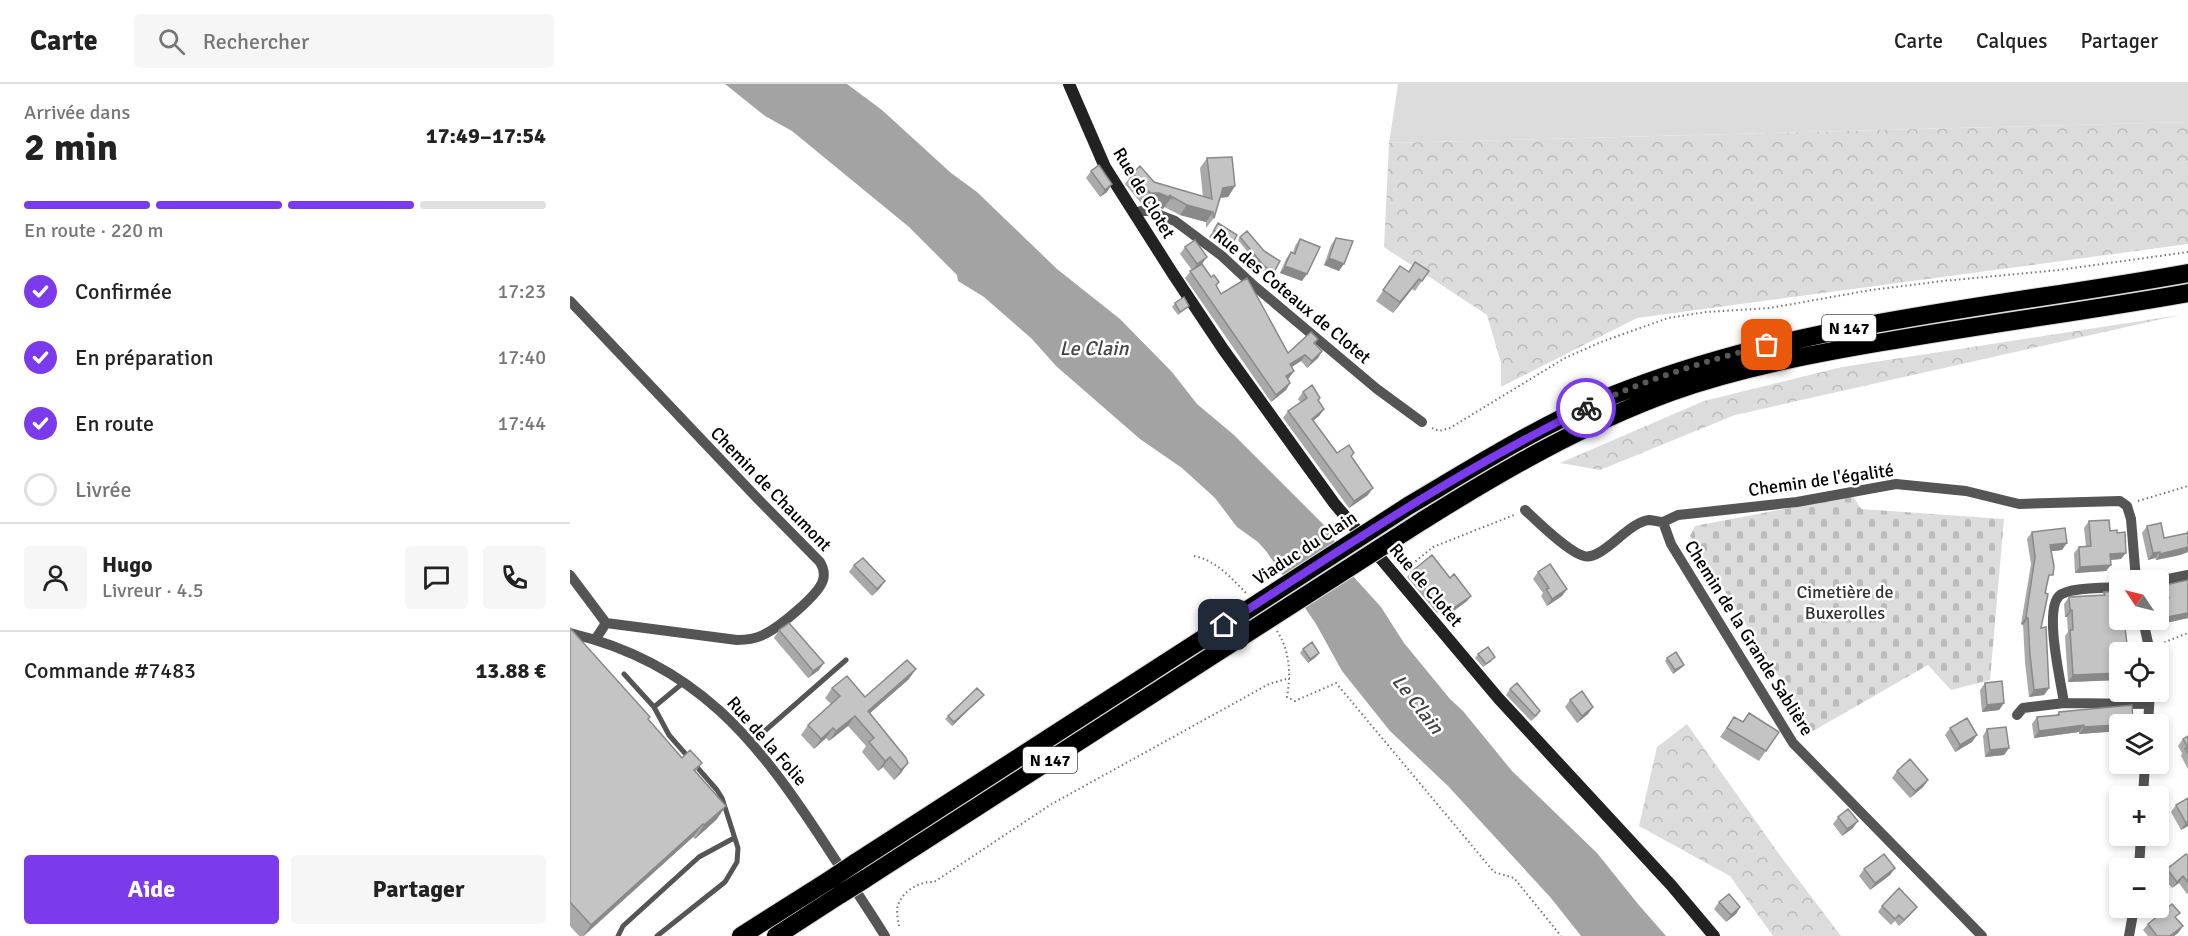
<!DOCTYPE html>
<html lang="fr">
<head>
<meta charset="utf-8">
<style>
	body { margin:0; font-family:Signika,sans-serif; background:#f6f6f6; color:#222; height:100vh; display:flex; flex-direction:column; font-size:22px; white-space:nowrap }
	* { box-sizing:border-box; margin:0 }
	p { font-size:20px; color:#767676 }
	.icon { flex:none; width:33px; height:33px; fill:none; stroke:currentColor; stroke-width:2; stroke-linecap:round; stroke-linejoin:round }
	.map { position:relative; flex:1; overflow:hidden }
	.side { display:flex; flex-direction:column; background:#fff; width:570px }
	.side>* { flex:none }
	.needle { width:39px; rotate:305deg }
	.fabs { position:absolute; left:1539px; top:486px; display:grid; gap:12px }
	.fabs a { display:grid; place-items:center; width:60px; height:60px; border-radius:6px; background:#fff; box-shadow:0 3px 9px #0003; font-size:30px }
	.pin { position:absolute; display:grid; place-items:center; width:51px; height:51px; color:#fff; margin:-26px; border-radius:12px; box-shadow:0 3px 9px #0006 }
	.courier { position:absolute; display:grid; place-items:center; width:60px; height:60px; margin:-30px; border:4px solid #7c3aed; border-radius:50%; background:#fff; color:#222; box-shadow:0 2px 8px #0007 }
	.summary em { font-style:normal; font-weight:700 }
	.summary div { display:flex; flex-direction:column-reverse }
	.summary { display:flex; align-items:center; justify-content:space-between; height:102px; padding:0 24px }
	h1 { font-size:39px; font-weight:700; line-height:45px }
	.bar { display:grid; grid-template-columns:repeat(4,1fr); gap:9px 6px; align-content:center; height:72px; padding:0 24px }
	.bar i { height:8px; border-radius:4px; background:#e0e0e0 }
	.bar .selected { background:#7c3aed }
	.bar p { grid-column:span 4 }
	.line { display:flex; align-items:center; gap:15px; padding:0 24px; border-top:2px solid #e0e0e0 }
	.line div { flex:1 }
	.round { display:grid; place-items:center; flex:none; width:63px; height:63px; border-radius:6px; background:#f6f6f6 }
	ol { padding:0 24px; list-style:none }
	li { display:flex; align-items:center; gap:18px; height:66px }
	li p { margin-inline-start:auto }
	li .icon { padding:6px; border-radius:50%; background:#7c3aed; color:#fff; stroke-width:4 }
	li:last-child { color:#767676 }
	li i { width:33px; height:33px; border:3px solid #e0e0e0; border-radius:50% }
	.cta { display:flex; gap:12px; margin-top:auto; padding:12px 24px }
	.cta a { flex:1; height:69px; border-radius:6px; background:#7c3aed; color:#fff; font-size:24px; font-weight:700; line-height:69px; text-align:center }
	.cta a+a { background:#f6f6f6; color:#222 }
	header { display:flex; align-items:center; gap:36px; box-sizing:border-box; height:84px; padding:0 30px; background:#fff; border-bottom:2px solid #e0e0e0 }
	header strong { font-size:28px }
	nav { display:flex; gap:33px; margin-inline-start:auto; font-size:21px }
	.search { width:420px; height:54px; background:#f6f6f6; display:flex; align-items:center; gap:15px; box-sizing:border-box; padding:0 21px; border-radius:6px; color:#767676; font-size:22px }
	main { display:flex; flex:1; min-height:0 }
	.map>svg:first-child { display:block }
</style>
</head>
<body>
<header>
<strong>Carte</strong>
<div class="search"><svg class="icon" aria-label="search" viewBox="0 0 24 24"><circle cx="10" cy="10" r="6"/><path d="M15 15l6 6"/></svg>Rechercher</div>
<nav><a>Carte</a><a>Calques</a><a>Partager</a></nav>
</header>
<main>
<section class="side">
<div class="summary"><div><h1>2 min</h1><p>Arrivée dans</p></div><em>17:49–17:54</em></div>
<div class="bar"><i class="selected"></i><i class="selected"></i><i class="selected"></i><i></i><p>En route · 220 m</p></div>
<ol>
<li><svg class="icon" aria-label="check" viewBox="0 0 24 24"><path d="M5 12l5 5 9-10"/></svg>Confirmée<p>17:23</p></li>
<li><svg class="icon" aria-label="check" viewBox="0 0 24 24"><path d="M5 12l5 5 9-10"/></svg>En préparation<p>17:40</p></li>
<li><svg class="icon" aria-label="check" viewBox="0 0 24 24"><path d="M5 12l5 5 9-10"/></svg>En route<p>17:44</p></li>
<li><i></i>Livrée</li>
</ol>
<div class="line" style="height:108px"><a class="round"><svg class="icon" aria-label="person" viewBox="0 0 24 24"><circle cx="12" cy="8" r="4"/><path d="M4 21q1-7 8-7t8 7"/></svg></a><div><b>Hugo</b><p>Livreur · 4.5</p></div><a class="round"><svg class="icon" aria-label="chat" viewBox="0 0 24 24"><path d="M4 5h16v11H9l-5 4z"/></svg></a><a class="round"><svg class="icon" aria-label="phone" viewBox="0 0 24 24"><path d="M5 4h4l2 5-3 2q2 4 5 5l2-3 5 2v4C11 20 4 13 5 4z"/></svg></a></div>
<div class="line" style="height:78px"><div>Commande #7483</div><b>13.88 €</b></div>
<div class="cta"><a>Aide</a><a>Partager</a></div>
</section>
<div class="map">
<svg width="1618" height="852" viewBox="0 0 1618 852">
	<defs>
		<pattern id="forest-crowns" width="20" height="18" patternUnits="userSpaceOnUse" patternTransform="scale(1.5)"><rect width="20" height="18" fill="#dcdcdc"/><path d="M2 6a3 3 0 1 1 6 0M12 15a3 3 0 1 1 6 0" fill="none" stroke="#bbb"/></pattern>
		<pattern id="cemetery-stones" width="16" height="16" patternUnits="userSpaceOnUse" patternTransform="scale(1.5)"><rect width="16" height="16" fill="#dcdcdc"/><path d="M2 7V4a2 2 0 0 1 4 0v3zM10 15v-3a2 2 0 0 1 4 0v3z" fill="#bbb"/></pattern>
	</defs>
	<rect width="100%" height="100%" fill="#fff"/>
	<path fill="#dcdcdc" d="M828 0H1618V38L819 59Z"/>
	<path fill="url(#forest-crowns)" d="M1618 38V160L1067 234 931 303V279L917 231 814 163 819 59Z
		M1610 231 1165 331 1030 386 990 379 1134 317 1272 283Z
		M1117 640 1209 770 1271 852H1203L1160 792 1069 742 1087 663Z"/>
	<path fill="url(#cemetery-stones)" d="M1283 412 1291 425 1434 435 1420 596 1381 606 1358 581 1243 647 1120 452 1125 442Z"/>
	<path fill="#a3a3a3" d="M155 0H277L312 26 381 89 407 108 487 185 550 235 602 288 627 320 664 351 756 443 775 476 781 490 811 523 834 559 880 615 893 627 942 687 1027 769 1068 820 1096 852H1011L981 814 878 702 820 647 772 587 746 540 696 467 688 458 667 443 645 414 612 384 570 355 486 282 462 255 414 213 388 197 387 191 339 143 222 47 195 32Z"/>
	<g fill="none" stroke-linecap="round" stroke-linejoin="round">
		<g stroke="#dbdbdb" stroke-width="20">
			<path id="highway" d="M838 422C909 380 981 334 1059 305 1238 237 1431 223 1618 189
				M852 437C932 387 1013 340 1101 308 1169 284 1242 270 1313 258 1415 240 1517 227 1618 209
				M285 779 654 541
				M295 795 665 557
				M171 852 261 795
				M206 852 271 810"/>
		</g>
		<path stroke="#777" stroke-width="2" stroke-dasharray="1.5 3" stroke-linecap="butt" d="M862 344 869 347 880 344 995 274 1031 258 1098 234 1136 228 1200 224 1301 206 1373 197 1489 186 1618 168
			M1568 417 1618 402
			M624 472C646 476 662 495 677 510
			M835 486 863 463 944 431
			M707 547C720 567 721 590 717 613L725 617 766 599 924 788 944 794 991 852
			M1590 560 1618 549
			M329 842C328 836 326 827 328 821 333 807 349 797 364 798L480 721 699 600 720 594"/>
		<path stroke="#555" stroke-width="5" d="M54 590 84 623 99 651 147 706 152 714 168 764 167 778 155 798 87 852
			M84 623 113 599
			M181 659 276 576
			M48 852 53 842 129 773 164 754"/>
		<path stroke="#555" stroke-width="10" d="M565 129 571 127H579L605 137 652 172 682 200 807 305 852 338
			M0 217 187 414 250 478C253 483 255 489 253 496 249 511 209 543 195 550 186 555 176 556 167 556L36 539
			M955 426C968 438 998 468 1014 472 1032 477 1058 438 1079 436 1083 436 1088 438 1093 438L1101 460 1223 659 1412 852
			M1093 438 1108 431 1227 418 1326 400 1396 407 1449 420 1550 417 1557 422 1561 435 1566 496
			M0 491 36 539 25 556
			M1588 497 1618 491
			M1573 536 1580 568
			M0 549C127 579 187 656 255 760 275 791 296 821 315 852
			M1494 619C1491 598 1474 527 1489 512 1498 503 1536 504 1550 503
			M1447 631 1453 624 1494 619 1579 620
			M1578 640 1580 608
			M1573 712 1575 680
			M1569 784 1571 752
			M1559 852 1564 824"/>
		<path stroke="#222" stroke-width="12" d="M499 0 535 83 603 190 653 265 764 419 929 615 1101 801 1144 852"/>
		<use href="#highway" stroke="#000" stroke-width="18"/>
		<g stroke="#dbdbdb" stroke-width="20" stroke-linecap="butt">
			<path id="highway-bridge" d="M654 541 838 422
				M665 557 852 437
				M261 795 285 779
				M271 810 295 795"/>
		</g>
		<use href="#highway-bridge" stroke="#000" stroke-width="18"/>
	</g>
	<path fill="#a9a9a9" d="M637 74 665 102 658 113 650 114 644 134 636 144V138L610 131 594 123 593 125 581 120H572L555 100 563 89 584 98 633 113 630 84Z
		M521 87 537 108 530 113 516 94Z
		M648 139 662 160 658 167 639 153Z
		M670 153 710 177 701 191 692 186 668 156Z
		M766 154 769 187 754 181 761 161Z
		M730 155 732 197 710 189 716 175 721 168 723 169 725 162Z
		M615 163 632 180 641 193 649 198 646 202 651 210 718 269 748 255 745 260 752 267 748 274 737 284 731 277 722 283 724 287 718 295 720 299 716 306 701 318 615 194 622 186 610 170Z
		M830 182 839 188 859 187 845 207 842 205 823 229 806 217Z
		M605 219 619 222 616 225 608 231 602 223Z
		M733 308 750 314 748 317 754 325 749 332 743 337 767 369 782 373 798 411 779 424 713 334 718 327 731 319 728 315Z
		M1519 437 1540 447 1551 475 1541 476V481L1536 487 1505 489 1504 469 1509 463 1516 462 1514 444Z
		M1577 442 1594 454 1616 449 1618 446V468L1610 471 1586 476 1585 474 1578 476 1572 449Z
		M1462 448 1492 466 1482 467 1471 544 1479 604 1474 611 1459 613 1455 578 1453 541 1451 540 1461 480 1457 455Z
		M284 481 315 497 310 504 302 512 279 488Z
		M841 488 880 494 901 512 897 517 874 534 869 527 867 529 837 493Z
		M968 488 997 505 992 512 977 522 971 512 973 509 963 495Z
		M1618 496V534L1587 541 1586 536H1588V520L1593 515 1591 508 1595 501Z
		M1534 508 1550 568V596L1498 598 1495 552 1498 548 1497 533H1495L1494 520 1499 513 1532 512Z
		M0 544 78 636 112 674 132 679 125 688 156 722 146 736 125 755 123 753 14 852H9L0 842Z
		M209 546 249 586 238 594 204 554Z
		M733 565 749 569 747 572 738 579 730 569Z
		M908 570 922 577 913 583 905 574Z
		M1097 574 1114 581 1111 584 1103 590 1095 577Z
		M339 595 300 629 336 674 331 689 324 696 313 683 308 687 292 668 296 662 278 642 259 657 256 654 244 665 231 651 238 641 261 620 255 614 262 604 295 613Z
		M1415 599 1434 619 1429 626 1412 628 1410 606Z
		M940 605 970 627 967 632 961 637 936 611Z
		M411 614 382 642 375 635 378 632Z
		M1000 616 1023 623 1018 630 1007 639 995 623Z
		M1489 628 1563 640H1550V647L1509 650V648L1464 654 1462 640 1467 633 1486 631Z
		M1164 633 1172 638 1209 648 1189 677 1150 653Z
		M1380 644 1402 658 1385 668 1375 651Z
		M1417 645 1439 664 1434 671 1415 673 1413 652Z
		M1618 652V685L1611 672 1612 669 1608 662 1613 655Z
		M1327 687 1358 696 1353 703 1340 714 1322 694Z
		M1618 714V742L1611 746 1601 728 1606 721Z
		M1268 733 1283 744 1272 752 1263 740Z
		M1618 772V809L1617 810 1609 799 1602 804 1592 792 1597 785Z
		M1325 784 1320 791 1300 806 1289 792 1294 785Z
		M1149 818 1170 823 1166 830 1156 838 1144 825Z
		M1312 822 1347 823 1342 829 1329 842 1325 837 1321 841 1308 828Z
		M1606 834 1613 842 1608 849 1604 852H1578L1573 846 1578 840Z"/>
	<path fill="#898989" d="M542 100 537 108 530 113 535 106Z
		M665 102 658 113 645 114 653 104Z
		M580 109H589L601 114 593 125 581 120H572Z
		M617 121 643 128 636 138 610 131Z
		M637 173 632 180 622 187 627 180Z
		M759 174 774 180 769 187 754 181Z
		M715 182 737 190 732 197 710 189Z
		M849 195 842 205 823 229 830 218Z
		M752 267 748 274 737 284 742 277Z
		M735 271 731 277 715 287 720 280Z
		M724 287 719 294 711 299 716 292Z
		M720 299 716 306 701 318 706 311Z
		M754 325 749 332 737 341 742 335Z
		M803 404 798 411 779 424 784 417Z
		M1497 459 1492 466 1476 468 1480 461Z
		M1618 463V468L1610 471 1586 476 1590 470Z
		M1590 468 1585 474 1578 476 1583 469Z
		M1556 469 1551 475 1536 476 1540 470Z
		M1541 481 1536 487 1505 489 1510 483Z
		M315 497 310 504 302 512 307 505Z
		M997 505 992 512 977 522 982 515Z
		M901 512 897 517 874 534 878 528Z
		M1500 526H1502L1497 533H1495Z
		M1618 529V534L1587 541 1592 534Z
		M1456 533 1458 534 1453 541 1451 540Z
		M749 569 747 572 738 579 740 575Z
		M254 579 249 586 238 594 243 587Z
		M1114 581 1111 584 1103 590 1105 586Z
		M346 585 339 595 291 637 298 627Z
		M1550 589V596L1498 598 1503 591Z
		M1479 604 1474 611 1459 613 1464 606Z
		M414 611 411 614 382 642 384 638Z
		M1434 619 1429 626 1412 628 1417 621Z
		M1023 623 1018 630 1007 639 1012 632Z
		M285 632 278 642 259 657 266 647Z
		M1514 641 1509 648 1464 654 1469 647Z
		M1550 641V647L1509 650 1514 643Z
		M263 644 256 654 244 665 251 655Z
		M1407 651 1402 658 1385 668 1390 661Z
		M1439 664 1434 671 1415 673 1420 666Z
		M320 673 313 683 308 687 315 677Z
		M338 679 331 689 324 696 331 686Z
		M1358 696 1353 703 1340 714 1345 707Z
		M156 722 146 736 125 755 134 741Z
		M1288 737 1283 744 1272 752 1277 745Z
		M1618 737V742L1611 746 1616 739Z
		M133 740 123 753 13 852 21 841Z
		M1325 784 1320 791 1300 806 1305 799Z
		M1613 792 1609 799 1602 804 1607 798Z
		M1170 823 1166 830 1156 838 1161 831Z
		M1347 823 1342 829 1329 842 1334 836Z
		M1613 842 1608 849 1604 852H1600Z"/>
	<path fill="#c4c4c4" stroke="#898989" stroke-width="1.5" d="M662 73 665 102 653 104 644 134 643 128 617 121 599 111 601 114 589 109H580L563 89 570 82 584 98 642 115 637 74Z
		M529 81 542 100 535 106 521 87Z
		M648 139 667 151 662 160 644 146Z
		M677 147 694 167 710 177 704 188 694 182 670 153Z
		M766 154 783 157 774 180 759 174Z
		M730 155 750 163 737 190 715 182 721 168 725 170Z
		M625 156 637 173 627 180 615 163Z
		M845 178 859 187 852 197 849 195 830 218 813 206 830 182 839 188Z
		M632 180 641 193 644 191 649 198 646 201 651 210 677 194 718 269 741 248 748 255 744 259 752 267 742 277 735 271 720 280 724 287 716 292 720 299 706 311 620 187Z
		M614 213 619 222 610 228 605 219Z
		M742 301 750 314 748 316 754 325 742 335 767 369 779 361 784 369 781 372 803 404 784 417 718 327 737 314 733 308Z
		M1539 436 1540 447 1547 446V449L1555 448 1556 469 1540 470 1541 481 1510 483 1509 463 1521 462 1519 437Z
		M1591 439 1594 454 1618 449V463L1590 470V468L1583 469 1577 442Z
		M1495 444 1497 459 1480 461 1484 482 1483 491H1479L1475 509 1478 510 1471 544 1476 543 1479 604 1464 606 1460 571 1458 534 1456 533 1465 473 1462 448Z
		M862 471 880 494 884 490 901 512 878 528 872 522 871 523 841 488Z
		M293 474 315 497 307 505 284 481Z
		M980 480 997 505 982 515 976 505 979 504 968 488Z
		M1618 496V529L1592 534 1588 516 1599 514 1595 501Z
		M1550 507V536H1554L1558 568H1550V589L1503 591 1500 546H1503L1502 526H1500L1499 513 1535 511 1534 508Z
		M219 539 254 579 243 587 209 546Z
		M0 544 80 633 78 635 112 674 120 666 132 679 124 686 156 722 134 741 133 740 21 841 0 818Z
		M742 558 749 569 740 575 733 565Z
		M918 563 925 573 916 580 908 570Z
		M1106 568 1114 581 1105 586 1097 574Z
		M337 576 346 585 298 627 336 674 338 679 331 686 320 673 315 677 299 658 304 654 285 632 266 647 263 644 251 655 238 641 270 612 262 604 277 592 295 613Z
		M1432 597 1434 619 1417 621 1415 599Z
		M947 599 970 627 965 632 940 605Z
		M407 604 414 611 384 638 378 632Z
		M1012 607 1023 623 1012 632 1000 616Z
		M1562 621 1563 640 1514 643V641L1469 647 1467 633 1489 631V628Z
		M1179 629 1209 648 1196 667 1157 644 1164 633 1173 638Z
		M1397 634 1407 651 1390 661 1380 644Z
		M1436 643 1439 664 1420 666 1417 645Z
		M1618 652V669L1615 665 1618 663 1613 655Z
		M1340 675 1358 696 1345 707 1327 687Z
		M1618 714V737L1616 739 1606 721Z
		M1278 725 1288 737 1277 745 1268 733Z
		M1314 770 1325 784 1305 799 1294 785Z
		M1616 770 1618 772V798L1613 792 1607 798 1597 785Z
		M1329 804 1347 823 1334 836 1329 831 1325 835 1312 822Z
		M1159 810 1170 823 1161 831 1149 818Z
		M1602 820 1610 829 1605 833 1613 842 1600 852H1587L1578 840Z"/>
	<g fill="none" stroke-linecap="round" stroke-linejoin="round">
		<path stroke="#595959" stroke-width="6" stroke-dasharray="0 10.8" d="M1016 324C1073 296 1136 277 1197 261"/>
		<path stroke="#7c3aed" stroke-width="8" d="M654 541C773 464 889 386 1016 324"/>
	</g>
	<g text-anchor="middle" stroke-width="5" stroke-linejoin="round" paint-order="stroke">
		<g fill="#fff" stroke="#4c4c4c" stroke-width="1.5">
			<rect x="1252" y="231" width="54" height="26" rx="4.5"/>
			<rect x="453" y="663" width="54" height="26" rx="4.5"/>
		</g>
		<g font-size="16" font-weight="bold" fill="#000">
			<text x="1279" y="250">N 147</text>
			<text x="480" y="682">N 147</text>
		</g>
		<g font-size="18" fill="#000" stroke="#fff">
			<text transform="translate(574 109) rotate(59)" y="6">Rue de Clotet</text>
			<text transform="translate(722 212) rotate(40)" y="6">Rue des Coteaux de Clotet</text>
			<text transform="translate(1251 396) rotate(-8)" y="6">Chemin de l'égalité</text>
			<text transform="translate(201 405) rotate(46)" y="6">Chemin de Chaumont</text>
			<text transform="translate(735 464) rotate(-33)" y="6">Viaduc du Clain</text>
			<text transform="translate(856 501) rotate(50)" y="6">Rue de Clotet</text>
			<text transform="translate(1179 554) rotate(58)" y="6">Chemin de la Grande Sablière</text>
			<text transform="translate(197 657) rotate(49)" y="6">Rue de la Folie</text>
		</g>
		<g font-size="18" fill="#333" stroke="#fff">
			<text x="1275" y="514">Cimetière de<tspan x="1275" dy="21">Buxerolles</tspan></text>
		</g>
		<g font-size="20" font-style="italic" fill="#444" stroke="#fff">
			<text x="524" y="271">Le Clain</text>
			<text transform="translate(848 620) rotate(52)" y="7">Le Clain</text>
		</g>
	</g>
</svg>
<div class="fabs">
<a><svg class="needle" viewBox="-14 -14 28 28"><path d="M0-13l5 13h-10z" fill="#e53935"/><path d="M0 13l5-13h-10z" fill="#767676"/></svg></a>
<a><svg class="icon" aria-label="locate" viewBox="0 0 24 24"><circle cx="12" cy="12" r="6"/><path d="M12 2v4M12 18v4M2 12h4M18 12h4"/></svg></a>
<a><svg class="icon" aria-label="layers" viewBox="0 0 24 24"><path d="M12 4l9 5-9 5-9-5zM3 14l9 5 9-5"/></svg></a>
<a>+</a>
<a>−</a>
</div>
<div class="pin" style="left:1197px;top:261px;background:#ea580c"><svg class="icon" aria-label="bag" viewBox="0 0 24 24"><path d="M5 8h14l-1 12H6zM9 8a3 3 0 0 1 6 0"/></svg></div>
<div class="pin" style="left:654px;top:541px;background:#1f2937"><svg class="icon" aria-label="home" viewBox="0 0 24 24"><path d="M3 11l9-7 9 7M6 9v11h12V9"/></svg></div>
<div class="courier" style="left:1016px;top:324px"><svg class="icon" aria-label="bike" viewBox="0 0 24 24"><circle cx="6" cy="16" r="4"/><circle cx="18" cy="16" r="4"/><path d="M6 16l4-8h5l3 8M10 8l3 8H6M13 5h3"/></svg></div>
</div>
</main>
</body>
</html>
